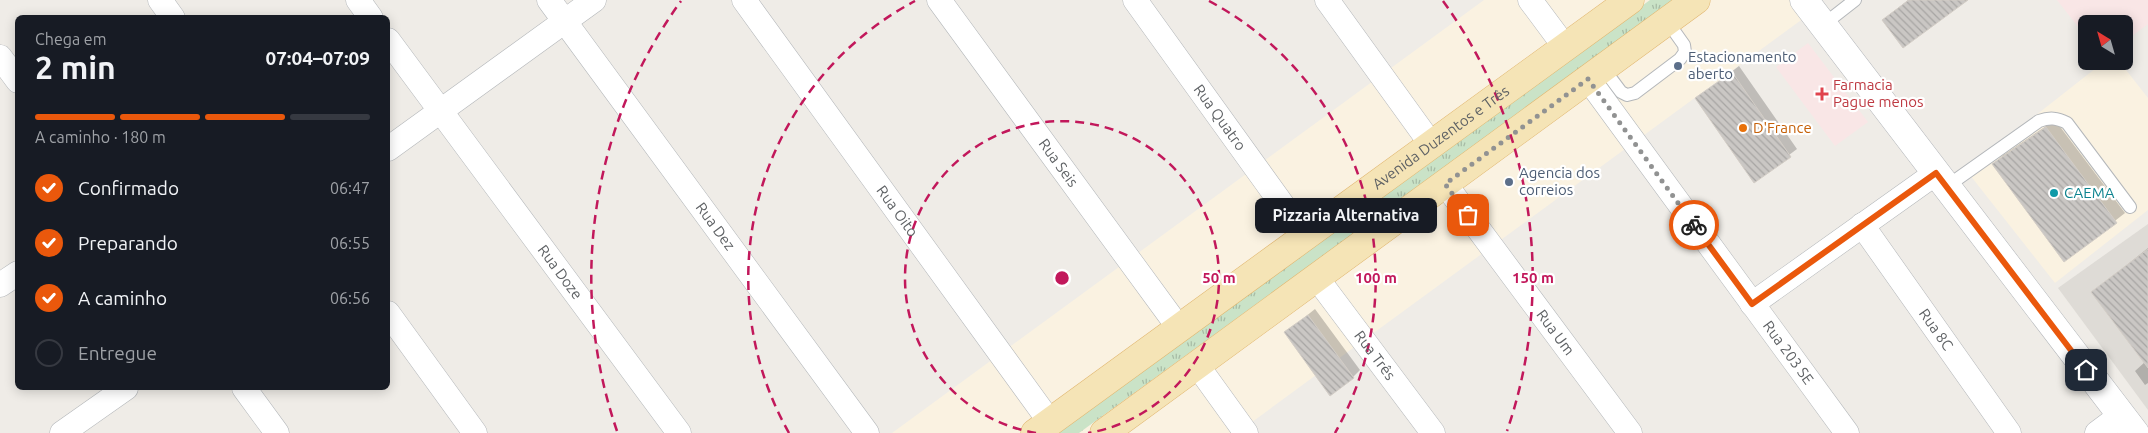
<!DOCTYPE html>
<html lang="pt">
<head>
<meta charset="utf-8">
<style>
	body { margin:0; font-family:Ubuntu,sans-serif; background:#20242c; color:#f1f3f6; height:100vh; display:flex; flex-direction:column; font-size:19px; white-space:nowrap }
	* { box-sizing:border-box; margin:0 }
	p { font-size:16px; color:#9ea1a6 }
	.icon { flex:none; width:28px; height:28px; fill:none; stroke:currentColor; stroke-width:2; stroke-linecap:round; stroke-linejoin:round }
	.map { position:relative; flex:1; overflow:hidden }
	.sheet { position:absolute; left:15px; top:15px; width:375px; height:375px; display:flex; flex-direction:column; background:#171b24; border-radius:8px; box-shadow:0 2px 12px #0003 }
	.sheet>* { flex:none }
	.needle { width:32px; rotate:323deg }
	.fabs { position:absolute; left:2078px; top:15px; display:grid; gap:10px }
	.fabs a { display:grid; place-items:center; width:55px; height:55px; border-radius:8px; background:#171b24; box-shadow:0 2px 12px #0003; font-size:25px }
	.pin { position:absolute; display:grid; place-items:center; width:42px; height:42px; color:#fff; margin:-21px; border-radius:10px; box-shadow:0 2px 8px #0006 }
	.courier { position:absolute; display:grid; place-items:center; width:50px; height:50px; margin:-25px; border:4px solid #ea580c; border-radius:50%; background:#fff; color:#222; box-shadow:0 1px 6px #0007 }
	.bubble { position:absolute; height:35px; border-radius:8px; background:#171b24; box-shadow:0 2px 12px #0003; font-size:16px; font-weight:700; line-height:35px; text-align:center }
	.overview em { font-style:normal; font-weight:700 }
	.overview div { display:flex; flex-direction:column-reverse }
	.overview { display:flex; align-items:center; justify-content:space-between; height:85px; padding:0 20px }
	h1 { font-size:32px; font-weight:700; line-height:38px }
	.bar { display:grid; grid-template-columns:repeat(4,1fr); gap:8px 5px; align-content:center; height:60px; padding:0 20px }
	.bar i { height:6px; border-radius:4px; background:#363941 }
	.bar .current { background:#ea580c }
	.bar p { grid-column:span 4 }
	ol { padding:0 20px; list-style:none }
	li { display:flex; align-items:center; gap:15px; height:55px }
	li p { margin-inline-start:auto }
	li .icon { padding:5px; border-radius:50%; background:#ea580c; color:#fff; stroke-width:4 }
	li:last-child { color:#9ea1a6 }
	li i { width:28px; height:28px; border:2px solid #363941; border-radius:50% }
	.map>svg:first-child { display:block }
</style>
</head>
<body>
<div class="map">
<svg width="2148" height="433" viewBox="0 0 2148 433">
	<defs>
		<pattern id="grass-tufts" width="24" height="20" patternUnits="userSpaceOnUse" patternTransform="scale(1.25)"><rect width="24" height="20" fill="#cae3c7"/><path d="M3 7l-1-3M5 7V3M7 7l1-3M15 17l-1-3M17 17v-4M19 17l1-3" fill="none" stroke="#a7bba5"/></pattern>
		<pattern id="building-back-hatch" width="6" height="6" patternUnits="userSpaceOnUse" patternTransform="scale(1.25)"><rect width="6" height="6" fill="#cac7c4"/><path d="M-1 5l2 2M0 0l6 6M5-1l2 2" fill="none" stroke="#a7a5a3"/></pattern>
	</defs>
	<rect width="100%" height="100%" fill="#efece7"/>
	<path fill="#faf2e1" d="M1484 0H1813L1819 7 1237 433H892Z
		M2105 61H2119L2148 98V210L2055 283 1966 170Z"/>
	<path fill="#dedbd6" d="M2148 224V410L2058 288Z"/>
	<path fill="#f9e6e6" d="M2057 0H2148V24L2124 42V24H2086V37Z
		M1808 43 1868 122 1835 146 1776 67Z"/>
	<path fill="url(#grass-tufts)" d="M1650 0H1675L1079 433H1055Z"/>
	<path fill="#0003" d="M1908 0H1966L1883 20Z
		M1739 66 1797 149 1754 181 1696 99Z
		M2055 120 2125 213 2065 260 1993 165 2002 156Z
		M2148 248V383L2145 385 2135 371 2145 362 2093 292Z
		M1315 309 1360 370 1353 377 1285 333Z"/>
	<path fill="url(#building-back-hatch)" stroke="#d3cdc6" d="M1909 0H1968L1903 48 1882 20Z
		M1732 72 1791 157 1754 183 1695 98Z
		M2046 127 2117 223 2064 262 1992 164Z
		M2148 249V368L2091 292Z
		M1308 315 1354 378 1330 396 1284 332Z"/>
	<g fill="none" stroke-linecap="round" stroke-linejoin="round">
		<g stroke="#b4b7ba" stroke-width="14">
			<path id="lane" d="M1823 25 1855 0
				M1603 68 1621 92 1627 95 1635 93 1680 59 1685 52 1684 45 1667 21
				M1946 187 2039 121C2050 117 2057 118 2067 123L2130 207"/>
		</g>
		<g stroke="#b4b7ba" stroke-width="25">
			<g id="street">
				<path d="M160 0 173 18"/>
				<path d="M358 0 371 18"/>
				<path id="s1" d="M549 0 867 433"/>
				<path id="s2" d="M744 0 1050 422"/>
				<path id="s3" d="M939 0 1179 328"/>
				<path id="s4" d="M1135 0 1305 236"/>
				<path d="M1327 0 1431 144"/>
				<path d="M1530 0 1565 47"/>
				<path id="s5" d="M388 40 679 433"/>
				<path d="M0 57 18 81"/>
				<path id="s6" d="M1588 79 1847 433"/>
				<path d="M388 149 594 0"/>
				<path id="s7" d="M1445 184 1630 433"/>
				<path id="s8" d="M1862 225 2009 433"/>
				<path id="s9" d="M1316 277 1433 433"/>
				<path d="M0 285 18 273"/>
				<path d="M1752 304 1936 173"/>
				<path d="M388 313 475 433"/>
				<path d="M1197 365 1246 433"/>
				<path d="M244 388 277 433"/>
				<path d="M62 433 126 388"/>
				<path d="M2097 433 2121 415"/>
			</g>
		</g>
		<g stroke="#b3b6ba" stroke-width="29">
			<path id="secondary" d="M1804 0 2135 433"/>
		</g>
		<g stroke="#e0b56e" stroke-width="29">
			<g id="primary">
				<path id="s10" d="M1035 433 1630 0"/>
				<path d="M1104 433 1696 0"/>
			</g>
		</g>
		<use href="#lane" stroke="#fff" stroke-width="12"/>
		<use href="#street" stroke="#fff" stroke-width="24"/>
		<use href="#secondary" stroke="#fff" stroke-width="28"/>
		<use href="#primary" stroke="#f5e4b6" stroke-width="28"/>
	</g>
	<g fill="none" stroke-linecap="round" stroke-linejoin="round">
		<path stroke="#919292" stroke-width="5" stroke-dasharray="0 9" d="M1468 215 1445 184 1588 79 1694 225"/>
		<path stroke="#ea580c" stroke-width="6" d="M1694 225 1752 304 1936 173 2086 370"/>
	</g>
	<g fill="none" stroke="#c2185b" stroke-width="2.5" stroke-dasharray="9 6">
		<path d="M1036 433A157 157 0 1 1 1088 433"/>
		<path d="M789 433A314 314 0 0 1 915 1M1209 1A314 314 0 0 1 1335 433"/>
		<path d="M617 431A471 471 0 0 1 681 1M1443 1A471 471 0 0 1 1507 431"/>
	</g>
	<g fill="#5c6f8a" stroke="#fff" stroke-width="2">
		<circle cx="1678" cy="66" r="5"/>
		<circle cx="1509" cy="182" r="5"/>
	</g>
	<path fill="#e0444e" stroke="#fff" stroke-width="2" d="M1819.5 86.5h5v5h5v5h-5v5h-5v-5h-5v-5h5z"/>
	<circle fill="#e8710a" stroke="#fff" stroke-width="2" cx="1743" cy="128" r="5"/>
	<circle fill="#0f9aa8" stroke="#fff" stroke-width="2" cx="2054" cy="193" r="5"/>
	<g text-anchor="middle" stroke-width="4.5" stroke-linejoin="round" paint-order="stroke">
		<g font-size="15" fill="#4e5e75" stroke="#fff" text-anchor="start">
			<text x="1688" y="62">Estacionamento<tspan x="1688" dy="17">aberto</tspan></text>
			<text x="1519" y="178">Agencia dos<tspan x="1519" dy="17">correios</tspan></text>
		</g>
		<g font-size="15" fill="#be3a42" stroke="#fff" text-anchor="start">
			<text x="1833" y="90">Farmacia<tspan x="1833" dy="17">Pague menos</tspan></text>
		</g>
		<g font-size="15" fill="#5f6265" stroke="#fff">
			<text dy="5" stroke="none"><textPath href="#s4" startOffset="145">Rua Quatro</textPath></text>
			<text dy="5" stroke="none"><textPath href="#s10" startOffset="502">Avenida Duzentos e Três</textPath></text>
			<text dy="5" stroke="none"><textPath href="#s3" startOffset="202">Rua Seis</textPath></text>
			<text dy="5" stroke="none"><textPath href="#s2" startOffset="261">Rua Oito</textPath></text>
			<text dy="5" stroke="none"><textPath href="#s1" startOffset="281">Rua Dez</textPath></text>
			<text dy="5" stroke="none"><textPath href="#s5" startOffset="289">Rua Doze</textPath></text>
			<text dy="5" stroke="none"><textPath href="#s8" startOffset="128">Rua 8C</textPath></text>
			<text dy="5" stroke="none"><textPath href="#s7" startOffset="185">Rua Um</textPath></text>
			<text dy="5" stroke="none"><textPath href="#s6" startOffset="339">Rua 203 SE</textPath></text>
			<text dy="5" stroke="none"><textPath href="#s9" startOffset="98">Rua Três</textPath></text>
		</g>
		<g font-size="15" fill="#c56008" stroke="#fff" text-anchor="start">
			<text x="1753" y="133">D'France</text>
		</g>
		<g font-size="15" fill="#0d838f" stroke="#fff" text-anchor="start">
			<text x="2064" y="198">CAEMA</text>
		</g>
	</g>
	<circle cx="1062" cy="278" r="8" fill="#c2185b" stroke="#fff" stroke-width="2.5"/>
	<g font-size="15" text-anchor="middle" font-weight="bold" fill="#c2185b" stroke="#fff" stroke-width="4.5" stroke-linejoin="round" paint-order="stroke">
		<text x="1219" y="283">50 m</text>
		<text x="1376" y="283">100 m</text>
		<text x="1533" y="283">150 m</text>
	</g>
</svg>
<div class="fabs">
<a><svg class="needle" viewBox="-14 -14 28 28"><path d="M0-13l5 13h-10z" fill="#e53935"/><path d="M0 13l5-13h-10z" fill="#9ea1a6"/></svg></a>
</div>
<div class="pin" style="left:1468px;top:215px;background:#ea580c"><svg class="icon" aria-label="bag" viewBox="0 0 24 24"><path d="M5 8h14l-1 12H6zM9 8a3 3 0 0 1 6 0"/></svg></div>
<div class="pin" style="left:2086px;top:370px;background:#1f2937"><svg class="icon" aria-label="home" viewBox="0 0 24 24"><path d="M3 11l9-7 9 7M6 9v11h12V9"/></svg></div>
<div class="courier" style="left:1694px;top:225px"><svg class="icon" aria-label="bike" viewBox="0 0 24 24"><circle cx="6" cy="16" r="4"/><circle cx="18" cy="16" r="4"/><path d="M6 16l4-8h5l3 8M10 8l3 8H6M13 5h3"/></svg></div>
<div class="bubble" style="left:1255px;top:198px;width:182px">Pizzaria Alternativa</div>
<section class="sheet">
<div class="overview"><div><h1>2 min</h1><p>Chega em</p></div><em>07:04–07:09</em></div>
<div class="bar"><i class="current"></i><i class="current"></i><i class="current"></i><i></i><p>A caminho · 180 m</p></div>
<ol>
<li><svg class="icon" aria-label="check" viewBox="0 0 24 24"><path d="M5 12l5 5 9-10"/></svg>Confirmado<p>06:47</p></li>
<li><svg class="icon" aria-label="check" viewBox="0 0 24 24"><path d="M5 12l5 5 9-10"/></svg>Preparando<p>06:55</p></li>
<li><svg class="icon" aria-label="check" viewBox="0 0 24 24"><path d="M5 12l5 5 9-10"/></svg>A caminho<p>06:56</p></li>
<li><i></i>Entregue</li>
</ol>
</section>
</div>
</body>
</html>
